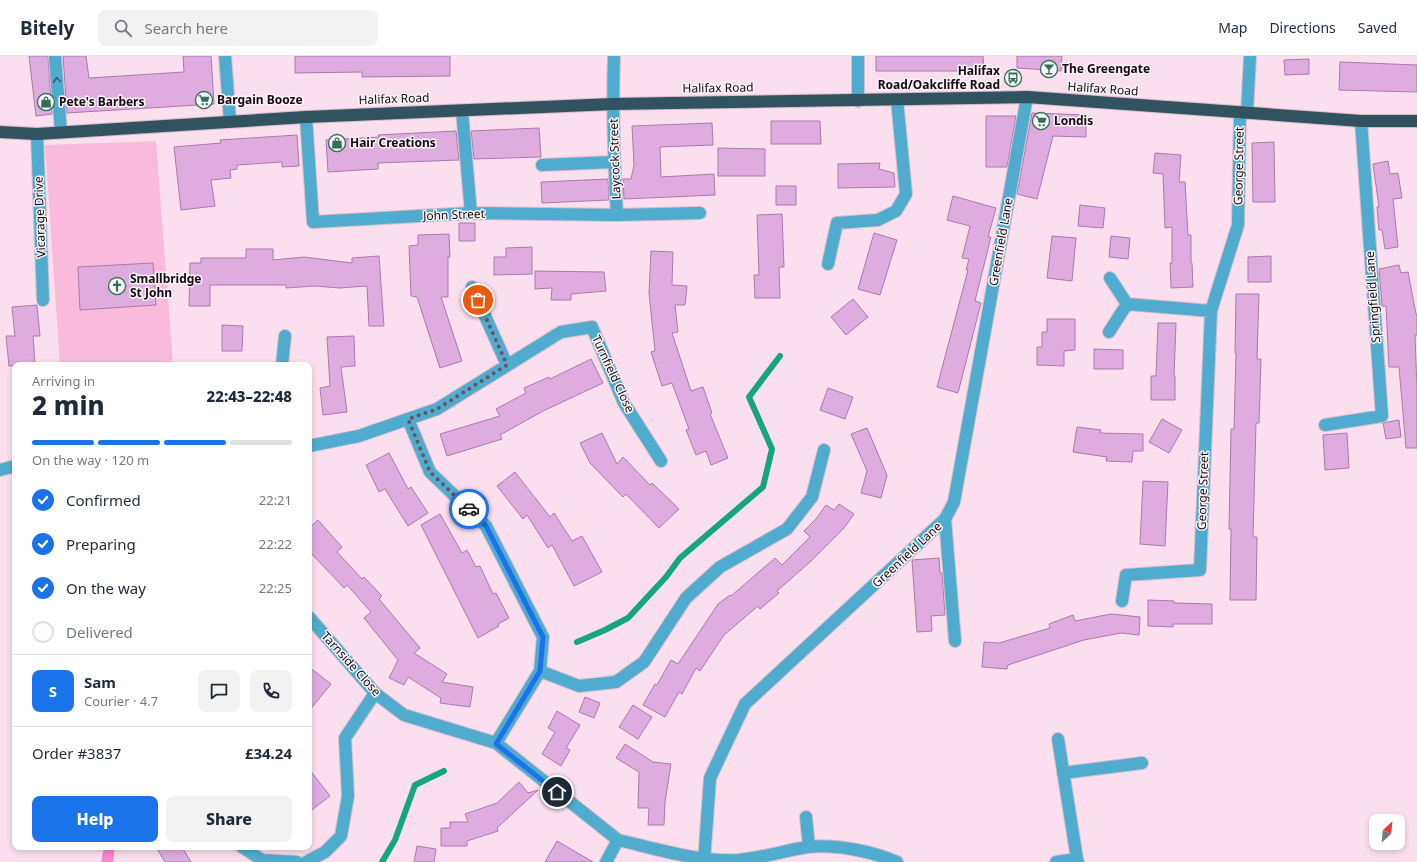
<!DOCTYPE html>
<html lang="en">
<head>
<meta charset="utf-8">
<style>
	body { margin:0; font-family:"Noto Sans",sans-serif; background:#f2f2f3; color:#1f2937; height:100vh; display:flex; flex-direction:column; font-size:15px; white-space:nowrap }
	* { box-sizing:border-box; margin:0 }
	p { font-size:13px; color:#747a83 }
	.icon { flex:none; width:22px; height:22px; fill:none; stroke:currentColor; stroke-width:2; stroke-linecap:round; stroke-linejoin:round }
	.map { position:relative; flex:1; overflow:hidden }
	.details { position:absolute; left:12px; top:306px; width:300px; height:488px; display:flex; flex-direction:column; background:#fff; border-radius:8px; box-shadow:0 2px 6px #0003 }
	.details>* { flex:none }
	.needle { width:26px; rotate:27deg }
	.buttons { position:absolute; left:1369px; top:758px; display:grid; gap:8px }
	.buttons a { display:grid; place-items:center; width:36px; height:36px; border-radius:8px; background:#fff; box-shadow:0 2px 6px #0003; font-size:20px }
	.pin { position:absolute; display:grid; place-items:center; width:34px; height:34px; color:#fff; margin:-17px; border:2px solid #fff; border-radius:50%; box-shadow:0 1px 4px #0007 }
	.courier { position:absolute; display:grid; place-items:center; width:40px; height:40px; margin:-20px; border:3px solid #1a73e8; border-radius:50%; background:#fff; color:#222; box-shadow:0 1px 5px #0007 }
	.headline em { font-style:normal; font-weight:800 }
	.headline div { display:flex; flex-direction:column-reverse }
	.headline { display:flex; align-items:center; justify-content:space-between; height:68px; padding:0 20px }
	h1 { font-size:26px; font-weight:800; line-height:30px }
	.bar { display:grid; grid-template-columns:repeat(4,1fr); gap:6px 4px; align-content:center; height:48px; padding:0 20px }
	.bar i { height:5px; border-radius:3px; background:#e0e1e3 }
	.bar .active { background:#1a73e8 }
	.bar p { grid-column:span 4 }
	.line { display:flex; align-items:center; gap:10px; padding:0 20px; border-top:1px solid #e0e1e3 }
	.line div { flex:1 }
	.round { display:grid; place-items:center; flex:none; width:42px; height:42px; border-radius:8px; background:#f2f2f3 }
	ol { padding:0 20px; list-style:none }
	li { display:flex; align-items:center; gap:12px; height:44px }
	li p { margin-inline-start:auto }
	li .icon { padding:4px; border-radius:50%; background:#1a73e8; color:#fff; stroke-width:4 }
	li:last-child { color:#747a83 }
	li i { width:22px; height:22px; border:2px solid #e0e1e3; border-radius:50% }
	.primary-button { display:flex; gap:8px; margin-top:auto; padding:8px 20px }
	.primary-button a { flex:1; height:46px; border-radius:8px; background:#1a73e8; color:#fff; font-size:16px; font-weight:800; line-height:46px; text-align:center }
	.primary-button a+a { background:#f2f2f3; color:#1f2937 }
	header { display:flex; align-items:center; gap:24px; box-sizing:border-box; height:56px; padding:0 20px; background:#fff; border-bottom:1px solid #e0e1e3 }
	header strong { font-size:19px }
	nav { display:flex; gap:22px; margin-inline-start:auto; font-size:14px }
	.search { width:280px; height:36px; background:#f2f2f3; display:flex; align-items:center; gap:10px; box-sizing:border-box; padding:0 14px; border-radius:8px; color:#747a83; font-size:15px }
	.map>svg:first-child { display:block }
</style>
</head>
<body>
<header>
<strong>Bitely</strong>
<div class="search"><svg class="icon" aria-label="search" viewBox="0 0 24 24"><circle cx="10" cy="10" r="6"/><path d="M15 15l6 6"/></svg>Search here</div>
<nav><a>Map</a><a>Directions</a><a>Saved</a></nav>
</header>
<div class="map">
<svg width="1417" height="806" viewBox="0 0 1417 806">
	<rect width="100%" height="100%" fill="#fcdfee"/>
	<path fill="#fabadc" d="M156 85 173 309H60L45 89Z"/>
	<path fill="#fa84c8" d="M104 791H115L113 806H101Z"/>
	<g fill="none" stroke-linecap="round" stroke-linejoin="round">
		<path stroke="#15a67b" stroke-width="6" d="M577 586 605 574 628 562 666 521 680 502 763 431 772 393 749 341 780 300
			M382 806 395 784 415 729 444 715"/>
	</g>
	<path fill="#dface0" stroke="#aa79ab" d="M29 0H48L52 58 36 60Z
		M63 0H86L89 22 184 16 183 0H211L214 48 67 57Z
		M295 0H450V20L362 21V16L295 17Z
		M876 0H983L984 15H876Z
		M1017 0H1062L1061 15 1017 12Z
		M1309 3V18L1285 19 1284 4Z
		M1340 6 1417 9V36L1339 34Z
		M1032 57 1086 59V81L1053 80 1037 143 1017 138Z
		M986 60H1016L1007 111H986Z
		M771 65H820L821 88H771Z
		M712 67 713 89 660 91 661 121 714 118 715 139 624 143 623 123H631L634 109 632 70Z
		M539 72 541 101 474 103 471 75Z
		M456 75 459 104 378 107V113L328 116 326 84 379 81 378 79Z
		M297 79 299 110 282 111V106L237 109V113L230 114 231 122 211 124 215 150 181 154 174 91 221 87 220 84Z
		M1274 86 1275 146H1253L1252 87Z
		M718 92 765 93V120H718Z
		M1155 97 1181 99 1179 126H1185L1188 179H1191V207H1192L1193 231 1171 232 1170 207H1172V171L1165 172 1163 118 1153 117Z
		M1388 105 1390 118 1398 117 1402 142 1393 143 1398 191 1385 193 1382 174H1379L1377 151H1379L1373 108Z
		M880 107 879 113 894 117 895 131 838 132V108Z
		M608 123 609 144 542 147 541 126Z
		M776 130H796V149H776Z
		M953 140 996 152 988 181H991L975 245 981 247 958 337 937 331 968 214H966L969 203 962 202 970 170 947 164Z
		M1080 149 1105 152 1103 172 1078 170Z
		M782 158 784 211H779L780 242H755L754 219H759L757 159Z
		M459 167H475V185H459Z
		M874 177 897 184 880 239 858 233Z
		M449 178 450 201H448V241H441L462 305 440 312 417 241 411 240 409 190 418 189V179Z
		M1052 180 1076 182 1072 225 1047 222Z
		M1111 180 1130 182 1128 203 1109 201Z
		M532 191V218L494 219V201H506V192Z
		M246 193H273V204L304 201 352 207V202L379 200 384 270H369L367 230 339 232 315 230 286 232V229H210V250H189L190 207H201V202H246Z
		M651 195 673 196 672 229 687 230 685 249H675L678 276 672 277 691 335 703 331 712 357 710 358 728 402 711 409 706 395 696 399 686 374 689 373 672 327 662 330 651 296 655 295 649 237Z
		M1271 200V226H1248V201Z
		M153 207 156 249 80 254 78 211Z
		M1399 209 1401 217 1408 216 1416 258H1417V279H1415L1417 332V392H1406L1399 311H1389L1386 250H1382L1379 213Z
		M535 215 604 216 606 235 571 238V244H551L552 232 535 233Z
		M1236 238H1259L1257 303H1261L1259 367H1256L1253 481H1257L1256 544H1230L1231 473H1229L1231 373H1234L1236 297H1235Z
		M853 243 868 261 846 279 831 261Z
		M37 249 40 280H33L35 308 9 310 6 280H15L12 251Z
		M1047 263H1075V294L1064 295V310L1037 309V291H1042V276H1047Z
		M1158 267H1176L1174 320H1175V344H1151V320H1156Z
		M222 269 243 270 242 295H222Z
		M354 280 355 310 341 311 347 356 323 359 320 332 330 330 327 281Z
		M1094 293 1123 294V313H1094Z
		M591 303 603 327 543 355 500 379 502 383 447 400 440 378 500 360 496 353 526 337 524 332 549 321 550 323Z
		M828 332 853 341 845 363 820 354Z
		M1162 363 1182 374 1169 397 1149 386Z
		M1399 364 1401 381 1386 383 1383 367Z
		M1077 371 1101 374 1100 377 1143 378V395H1133L1132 406 1106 405 1107 401 1073 396Z
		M867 372 887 419 881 442 861 437 867 415 851 378Z
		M602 377 617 408 623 401 650 429 652 427 679 453 659 472 626 438 623 441 590 407 580 387Z
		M1347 377 1349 412 1325 414 1323 379Z
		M389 397 408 433 411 431 428 457 408 470 385 433 379 436 366 409Z
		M515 416 550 461 554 457 572 485 582 480 602 516 574 530 552 489 548 492 527 459 523 463 497 430Z
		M1143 425 1168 426 1165 490 1140 488Z
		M839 448 854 458 844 472 810 506 777 535 779 537 760 553 758 550 724 579 700 615 696 612 682 638 679 636 665 661 643 649 655 628 657 629 671 604 678 608 718 548 730 539 731 540 775 502 782 509 810 481 804 475 816 463 826 449 834 454Z
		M440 458 462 497 467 494 476 511 480 510 493 538 496 537 509 562 498 568 499 570 478 582 421 469Z
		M318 464 342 491 337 496 362 523 364 521 382 540 379 543 420 592 414 597 447 618 442 626 473 631 470 651 440 647 441 642 408 621 404 629 389 622 398 604 364 562 371 556 347 529 344 532 309 495V472Z
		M939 502 940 517H942L945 559 931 560 932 575 917 576 912 504Z
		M1148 544 1174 545V547L1212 548V568H1173V571L1148 570Z
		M1111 558 1140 561 1139 579 1121 577 1084 584 1008 609 1007 613 982 611 984 586 999 587 1050 572 1049 568 1073 559 1075 565Z
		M309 611 331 628 309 655Z
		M585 641 600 647 594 662 579 656Z
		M633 649 652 661 638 683 619 671Z
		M557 655 580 669 566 692 570 694 561 710 542 698 555 676 548 672Z
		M625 688 653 706 671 708 665 746 664 769H648L649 752H638L639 716 616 702Z
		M309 713 330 740 309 756Z
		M519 726 528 737 538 734 497 772 498 775 467 785V790H441V772H450V766H468L465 758 497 747Z
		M557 785 593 806H545Z
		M417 790 436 793 434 806H414Z
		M156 791H182L191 806H165Z"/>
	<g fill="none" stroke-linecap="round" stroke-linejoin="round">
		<g stroke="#d8bccb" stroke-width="14">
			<path id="minor" d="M55 0 61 76
				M225 0 230 65
				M614 0C612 53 614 106 617 159
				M858 45V0
				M462 55 471 157
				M1247 57 1250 0
				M306 61 313 166 471 157 617 159 700 157
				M37 78 43 244
				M542 109 614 106
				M828 208 837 167 878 164 896 155 906 138 897 44
				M1110 222 1127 248 1211 255
				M472 231 507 309
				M1109 276 1127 248
				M282 309 285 280
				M408 363 430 416 486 470 543 581 540 615 496 687
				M1325 369 1382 360 1361 65
				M309 390 359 380 437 353 561 276 592 271 624 347 661 405
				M0 414 15 410
				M945 463 955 585
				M1122 545 1126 519 1200 514 1211 255 1238 169 1240 57
				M309 561 375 637 404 659 496 687 618 784 606 806
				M540 615 579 630 616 626 644 606 686 542 720 511 787 473 812 441 824 394
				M1058 683 1077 803
				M1063 717 1142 707
				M806 761 809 791
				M618 784C657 793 697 806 738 804 761 802 784 795 807 791 835 788 871 795 897 806
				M242 791 262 804 297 806
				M306 806 325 796 341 780 348 740 345 682 375 637
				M704 806 710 722 745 648 945 463 954 446 1027 41
				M1056 806 1077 803 1078 806"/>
		</g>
		<g stroke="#d8bccb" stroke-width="14">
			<path id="highway" d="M0 76 37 78 306 61 613 48 1027 41 1361 65H1417"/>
		</g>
		<use href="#minor" stroke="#50acce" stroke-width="12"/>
		<use href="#highway" stroke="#31525f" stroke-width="12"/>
	</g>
	<defs><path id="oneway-chevron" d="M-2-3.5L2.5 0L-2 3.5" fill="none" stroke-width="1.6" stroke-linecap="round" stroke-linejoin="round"/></defs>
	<use stroke="#365970" href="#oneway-chevron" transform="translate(57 24) rotate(-94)"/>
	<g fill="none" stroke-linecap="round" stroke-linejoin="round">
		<path stroke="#6a5260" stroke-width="4" stroke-dasharray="0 7.2" d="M469 453 430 416 408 363 437 353 507 309 478 244"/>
		<path stroke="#1a73e8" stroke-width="5" d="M469 453 486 470 543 581 540 615 496 688 557 736"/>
	</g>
	<defs>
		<g id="bar-ring" transform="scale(0.9)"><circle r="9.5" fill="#f6f6f6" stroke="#356f58" stroke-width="1.5"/><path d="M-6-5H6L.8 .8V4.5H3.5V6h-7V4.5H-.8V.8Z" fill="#356f58"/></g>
		<g id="bus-ring" transform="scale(0.9)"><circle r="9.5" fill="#f6f6f6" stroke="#356f58" stroke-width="1.5"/><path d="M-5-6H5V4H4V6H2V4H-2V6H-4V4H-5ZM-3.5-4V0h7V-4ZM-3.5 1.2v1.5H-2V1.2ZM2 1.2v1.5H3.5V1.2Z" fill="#356f58"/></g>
		<g id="supermarket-ring" transform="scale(0.9)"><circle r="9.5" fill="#f6f6f6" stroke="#356f58" stroke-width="1.5"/><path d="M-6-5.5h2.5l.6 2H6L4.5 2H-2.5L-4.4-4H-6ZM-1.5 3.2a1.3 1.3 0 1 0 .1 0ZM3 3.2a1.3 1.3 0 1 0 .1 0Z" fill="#356f58"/></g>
		<g id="shop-ring" transform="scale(0.9)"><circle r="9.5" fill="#f6f6f6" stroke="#356f58" stroke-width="1.5"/><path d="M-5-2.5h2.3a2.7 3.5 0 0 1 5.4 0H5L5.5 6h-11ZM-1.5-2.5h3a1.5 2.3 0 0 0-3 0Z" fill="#356f58"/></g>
		<g id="church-ring" transform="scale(0.9)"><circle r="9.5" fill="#f6f6f6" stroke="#356f58" stroke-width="1.5"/><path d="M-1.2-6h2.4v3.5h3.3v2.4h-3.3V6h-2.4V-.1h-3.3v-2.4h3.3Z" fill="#356f58"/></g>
	</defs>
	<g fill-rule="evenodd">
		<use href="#bar-ring" x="1049" y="13"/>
		<use href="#bus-ring" x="1013" y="22"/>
		<use href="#supermarket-ring" x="204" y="44"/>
		<use href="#shop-ring" x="46" y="46"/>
		<use href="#supermarket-ring" x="1041" y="65"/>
		<use href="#shop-ring" x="337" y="87"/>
		<use href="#church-ring" x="117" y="230"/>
	</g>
	<g text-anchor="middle" stroke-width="3" stroke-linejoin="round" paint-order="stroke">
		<g font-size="12" font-weight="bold" fill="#1c0613" stroke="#f6f6f6" text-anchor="start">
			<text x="1062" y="17">The Greengate</text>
			<text x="1000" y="19" text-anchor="end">Halifax<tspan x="1000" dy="14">Road/Oakcliffe Road</tspan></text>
			<text x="217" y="48">Bargain Booze</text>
			<text x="59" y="50">Pete's Barbers</text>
			<text x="1054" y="69">Londis</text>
			<text x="350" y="91">Hair Creations</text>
			<text x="130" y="227">Smallbridge<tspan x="130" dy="14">St John</tspan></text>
		</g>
		<g font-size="12" fill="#1c0613" stroke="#f6f6f6">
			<text transform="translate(718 32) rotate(-1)" y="4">Halifax Road</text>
			<text transform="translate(1103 33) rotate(4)" y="4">Halifax Road</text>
			<text transform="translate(394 43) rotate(-2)" y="4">Halifax Road</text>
			<text transform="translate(615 103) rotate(-92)" y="4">Laycock Street</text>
			<text transform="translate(1239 110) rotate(-89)" y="4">George Street</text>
			<text transform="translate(454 159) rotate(-2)" y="4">John Street</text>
			<text transform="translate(40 161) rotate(-92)" y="4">Vicarage Drive</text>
			<text transform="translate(1001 186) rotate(-80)" y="4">Greenfield Lane</text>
			<text transform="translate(1373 241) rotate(-94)" y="4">Springfield Lane</text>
			<text transform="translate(613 318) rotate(65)" y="4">Turnfield Close</text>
			<text transform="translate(1203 435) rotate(-88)" y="4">George Street</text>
			<text transform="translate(907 499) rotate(-43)" y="4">Greenfield Lane</text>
			<text transform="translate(351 608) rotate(48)" y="4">Tarnside Close</text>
		</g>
	</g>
</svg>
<div class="buttons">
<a><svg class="needle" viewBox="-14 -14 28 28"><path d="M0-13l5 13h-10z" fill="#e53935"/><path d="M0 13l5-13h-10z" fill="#747a83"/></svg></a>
</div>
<div class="pin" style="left:478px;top:244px;background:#ea580c"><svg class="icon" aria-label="bag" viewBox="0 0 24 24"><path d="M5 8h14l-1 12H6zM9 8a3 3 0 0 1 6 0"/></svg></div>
<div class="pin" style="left:557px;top:736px;background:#1f2937"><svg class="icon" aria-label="home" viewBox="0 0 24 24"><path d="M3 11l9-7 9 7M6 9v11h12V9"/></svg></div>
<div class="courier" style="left:469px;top:453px"><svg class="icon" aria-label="car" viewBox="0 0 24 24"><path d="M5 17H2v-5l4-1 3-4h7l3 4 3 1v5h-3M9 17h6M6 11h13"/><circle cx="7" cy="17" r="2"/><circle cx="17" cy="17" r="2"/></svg></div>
<section class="details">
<div class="headline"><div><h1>2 min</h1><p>Arriving in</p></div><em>22:43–22:48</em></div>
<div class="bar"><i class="active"></i><i class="active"></i><i class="active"></i><i></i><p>On the way · 120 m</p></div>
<ol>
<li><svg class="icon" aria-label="check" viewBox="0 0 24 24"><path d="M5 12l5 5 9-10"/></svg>Confirmed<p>22:21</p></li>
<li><svg class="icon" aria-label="check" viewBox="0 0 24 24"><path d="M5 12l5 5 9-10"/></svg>Preparing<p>22:22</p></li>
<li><svg class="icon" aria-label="check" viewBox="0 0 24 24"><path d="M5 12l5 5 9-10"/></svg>On the way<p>22:25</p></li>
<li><i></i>Delivered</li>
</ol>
<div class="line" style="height:72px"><b class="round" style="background:#1a73e8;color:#fff">S</b><div><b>Sam</b><p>Courier · 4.7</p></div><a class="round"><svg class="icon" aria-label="chat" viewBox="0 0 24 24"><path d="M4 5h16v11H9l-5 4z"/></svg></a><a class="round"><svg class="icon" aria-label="phone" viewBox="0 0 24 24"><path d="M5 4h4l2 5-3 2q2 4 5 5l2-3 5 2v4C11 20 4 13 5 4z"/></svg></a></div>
<div class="line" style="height:52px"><div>Order #3837</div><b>£34.24</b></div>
<div class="primary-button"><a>Help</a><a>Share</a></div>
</section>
</div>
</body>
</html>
